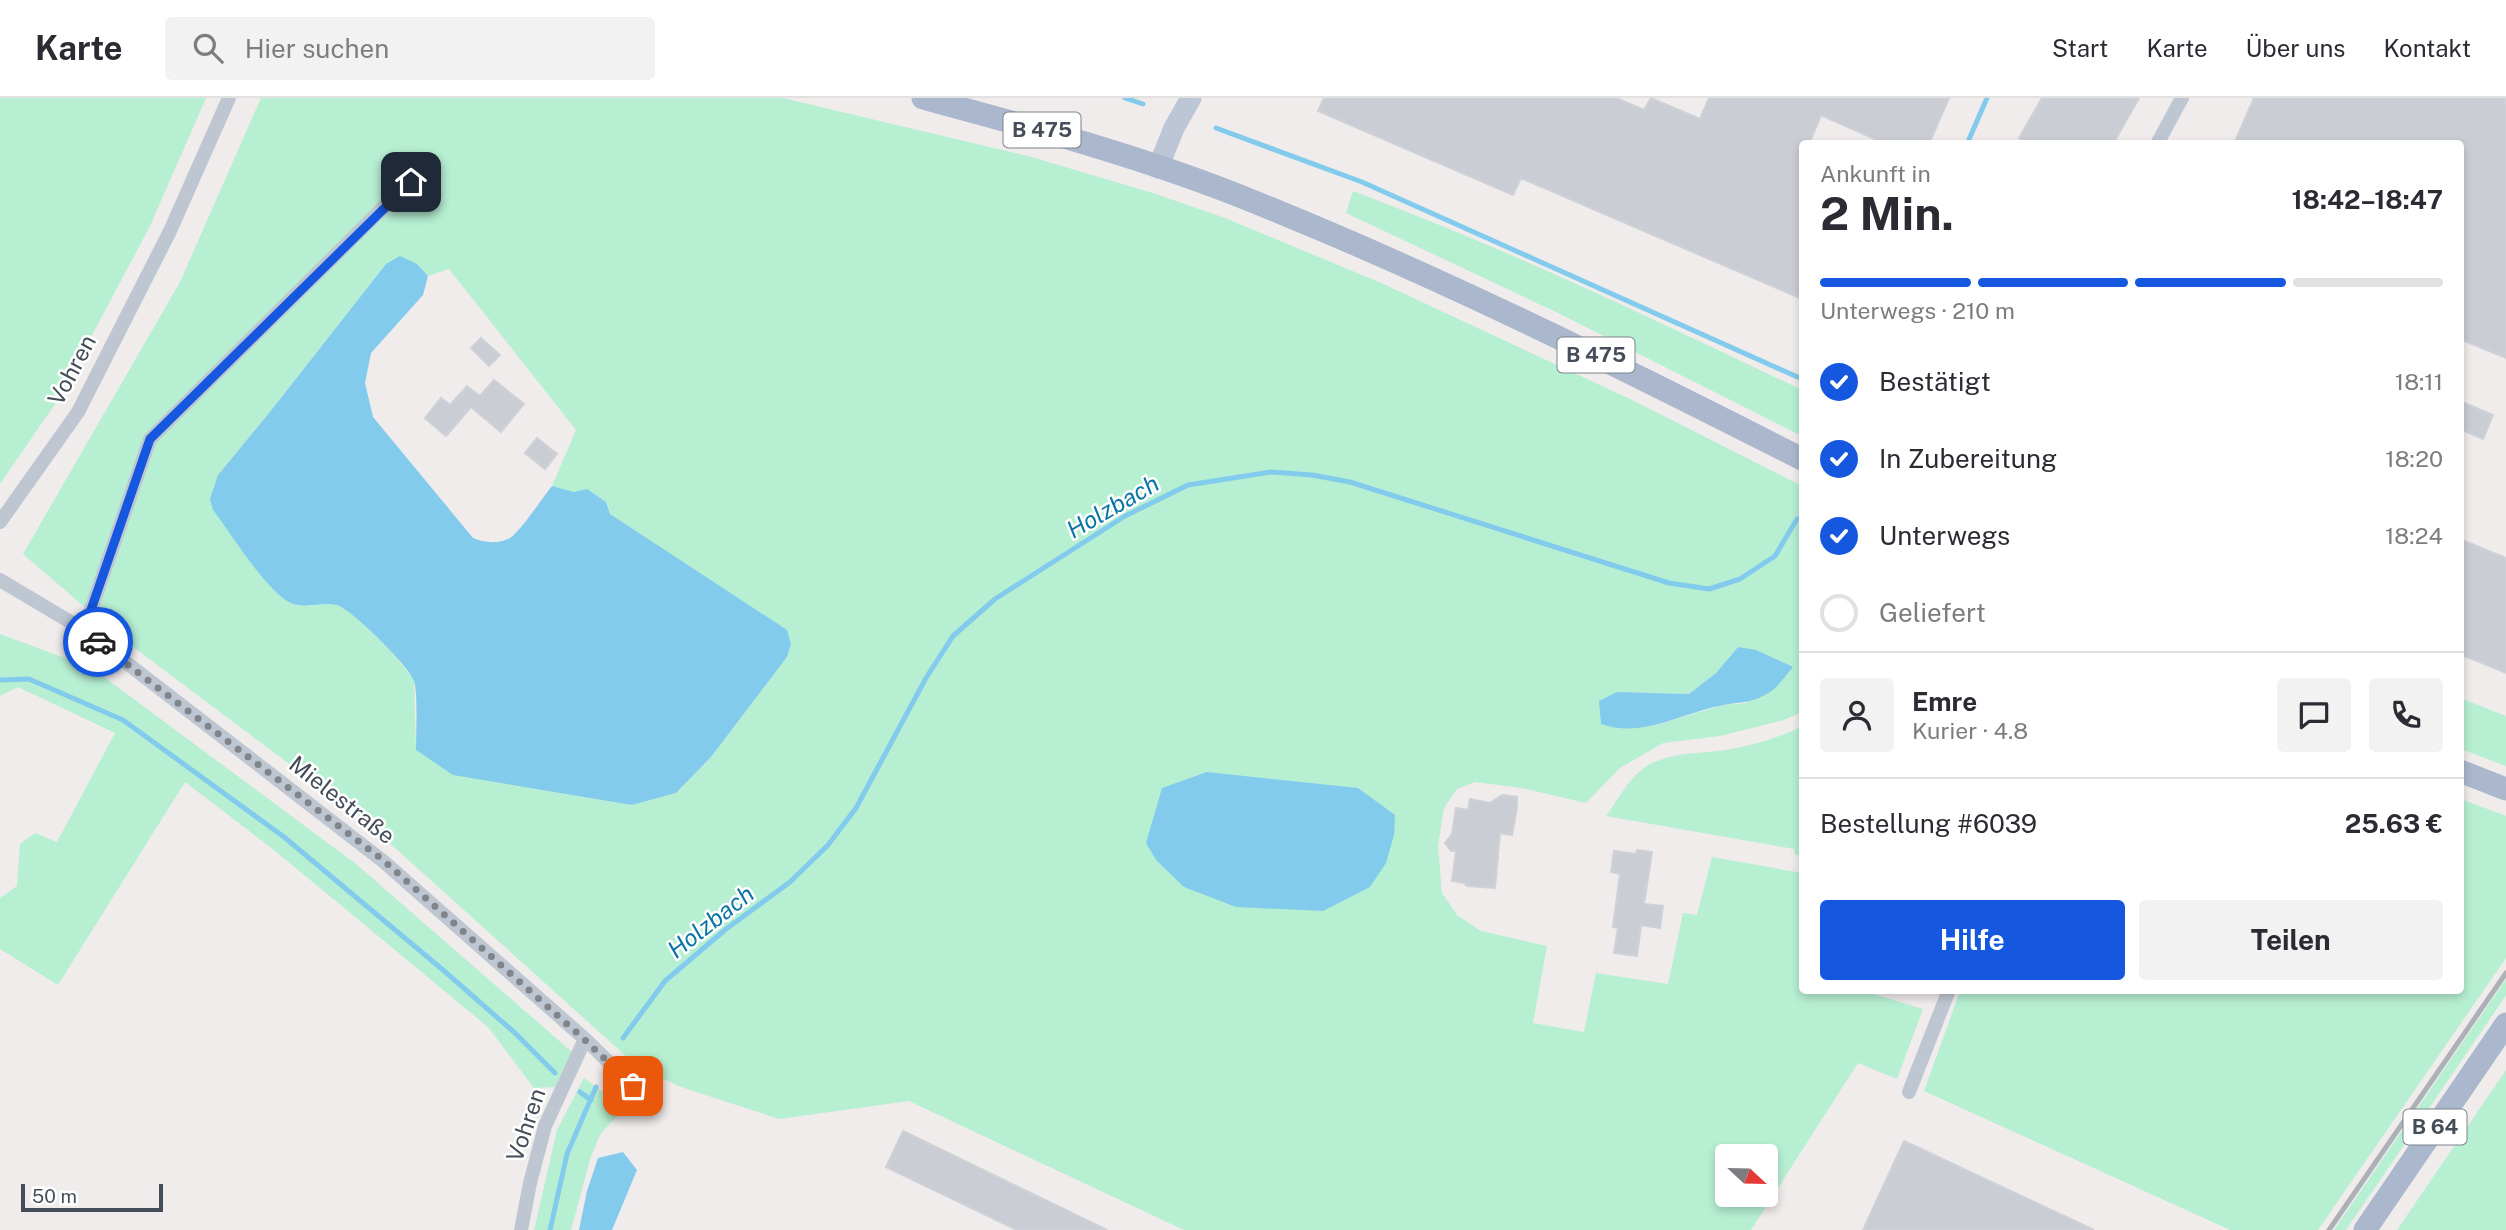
<!DOCTYPE html>
<html lang="de">
<head>
<meta charset="utf-8">
<style>
	body { margin:0; font-family:"Public Sans",sans-serif; background:#f2f2f3; color:#2b2b33; height:100vh; display:flex; flex-direction:column; font-size:26px; white-space:nowrap }
	* { box-sizing:border-box; margin:0 }
	p { font-size:23px; color:#7c7c81 }
	.icon { flex:none; width:38px; height:38px; fill:none; stroke:currentColor; stroke-width:2; stroke-linecap:round; stroke-linejoin:round }
	.map { position:relative; flex:1; overflow:hidden }
	.details { position:absolute; left:1799px; top:42px; width:665px; height:854px; display:flex; flex-direction:column; background:#fff; border-radius:7px; box-shadow:0 4px 10px #0003 }
	.details>* { flex:none }
	.needle { width:46px; rotate:112deg }
	.buttons { position:absolute; left:1715px; top:1046px; display:grid; gap:14px }
	.buttons a { display:grid; place-items:center; width:63px; height:63px; border-radius:7px; background:#fff; box-shadow:0 4px 10px #0003; font-size:35px }
	.scale { position:absolute; left:21px; bottom:18px; width:142px; box-sizing:border-box; padding-left:7px; border:4px solid #444d59; border-top:0; font-size:19px; line-height:24px; white-space:nowrap; color:#444d59; -webkit-text-stroke:5px #fff; paint-order:stroke }
	.pin { position:absolute; display:grid; place-items:center; width:60px; height:60px; color:#fff; margin:-30px; border-radius:14px; box-shadow:0 4px 10px #0006 }
	.courier { position:absolute; display:grid; place-items:center; width:70px; height:70px; margin:-35px; border:5px solid #1557df; border-radius:50%; background:#fff; color:#222; box-shadow:0 2px 9px #0007 }
	.summary em { font-style:normal; font-weight:700 }
	.summary div { display:flex; flex-direction:column-reverse }
	.summary { display:flex; align-items:center; justify-content:space-between; height:119px; padding:0 21px }
	h1 { font-size:46px; font-weight:700; line-height:52px }
	.bar { display:grid; grid-template-columns:repeat(4,1fr); gap:10px 7px; align-content:center; height:84px; padding:0 21px }
	.bar i { height:9px; border-radius:5px; background:#e1e1e2 }
	.bar .active { background:#1557df }
	.bar p { grid-column:span 4 }
	.line { display:flex; align-items:center; gap:18px; padding:0 21px; border-top:2px solid #e1e1e2 }
	.line div { flex:1 }
	.round { display:grid; place-items:center; flex:none; width:74px; height:74px; border-radius:7px; background:#f2f2f3 }
	ol { padding:0 21px; list-style:none }
	li { display:flex; align-items:center; gap:21px; height:77px }
	li p { margin-inline-start:auto }
	li .icon { padding:7px; border-radius:50%; background:#1557df; color:#fff; stroke-width:4 }
	li:last-child { color:#7c7c81 }
	li i { width:38px; height:38px; border:4px solid #e1e1e2; border-radius:50% }
	.cta { display:flex; gap:14px; margin-top:auto; padding:14px 21px }
	.cta a { flex:1; height:80px; border-radius:7px; background:#1557df; color:#fff; font-size:28px; font-weight:700; line-height:80px; text-align:center }
	.cta a+a { background:#f2f2f3; color:#2b2b33 }
	header { display:flex; align-items:center; gap:42px; box-sizing:border-box; height:98px; padding:0 35px; background:#fff; border-bottom:2px solid #e1e1e2 }
	header strong { font-size:33px }
	nav { display:flex; gap:38px; margin-inline-start:auto; font-size:24px }
	.search { width:490px; height:63px; background:#f2f2f3; display:flex; align-items:center; gap:18px; box-sizing:border-box; padding:0 24px; border-radius:7px; color:#7c7c81; font-size:26px }
	.map>svg:first-child { display:block }
</style>
</head>
<body>
<header>
<strong>Karte</strong>
<div class="search"><svg class="icon" aria-label="search" viewBox="0 0 24 24"><circle cx="10" cy="10" r="6"/><path d="M15 15l6 6"/></svg>Hier suchen</div>
<nav><a>Start</a><a>Karte</a><a>Über uns</a><a>Kontakt</a></nav>
</header>
<div class="map">
<svg width="2506" height="1132" viewBox="0 0 2506 1132">
	<rect width="100%" height="100%" fill="#efeceb"/>
	<path fill="#b7efd3" fill-rule="evenodd" d="M0 0H206L150 128 57 303 0 386Z
		M261 0H783L1028 58 1156 96 1225 120 1379 184 1632 302 1802 388V614L1784 622 1720 638 1663 645 1620 670 1586 705 1522 690 1475 684 1457 691 1444 710 1438 748 1442 795 1458 818 1481 833 1547 848 1533 925 1584 934 1596 875 1668 886 1683 815 1697 817 1712 759 1802 775V892L1864 893 1923 911 1897 981 1858 965 1751 1132H1184L909 1003 779 1021 681 989 638 969 364 722 116 536 23 456 180 184ZM386 166H417L428 178 449 171 576 332 552 388 606 404 610 416 693 472 791 546 787 559 711 659 676 695 632 707 416 652 414 582 391 553 351 513 335 507 218 377 273 310ZM1738 549 1747 605 1723 607 1656 627 1617 594 1689 596 1716 575ZM1727 1059H1766V1097H1727Z
		M1353 93C1506 150 1655 222 1802 292V338L1556 214 1346 115Z
		M0 536 92 570 356 766 572 954 555 989 534 990 488 929 274 752 185 684 58 887 0 851V800L17 788 20 746 35 735 57 744 115 635 18 589 0 598Z
		M2460 600 2506 618V668L2461 651Z
		M1802 628V757H1795L1794 751 1606 718C1618 702 1629 679 1647 668 1670 654 1699 656 1725 652 1752 648 1779 640 1802 628Z
		M2461 701 2506 718V860L2318 1132H2230L1924 993 1960 893 2460 892Z
		M2506 881V897L2494 915 2346 1132H2334Z
		M2506 972V1132H2397Z
		M584 980 625 1010 601 1035 591 1058 571 1132H534L557 1032Z"/>
	<path fill="#83cbed" d="M400 158 417 166 428 178 423 197 371 255 365 285 373 319 473 440C484 445 499 446 510 440 520 434 543 399 552 388L574 394 587 391 606 404 610 416 787 532 791 546 787 559 711 659 676 695 632 707 453 677 416 652C416 638 418 594 414 583 409 568 354 514 339 508 323 502 303 513 287 503 260 484 233 438 213 412L210 401 218 377 273 310 386 166Z
		M1738 549 1756 552 1793 569C1786 577 1779 588 1770 594 1751 606 1744 603 1724 607 1683 614 1643 641 1601 626L1599 603 1617 594 1689 596 1716 575Z
		M1207 674 1358 690 1395 717 1394 737 1386 765 1370 789 1323 813 1236 809 1184 789 1156 762 1146 745 1162 690Z
		M623 1054 637 1072 612 1132H579L587 1093 598 1060Z"/>
	<g fill="none" stroke-linecap="round" stroke-linejoin="round">
		<path stroke="#83cbed" stroke-width="5" d="M1125 0 1143 6
			M1216 30 1362 84 1802 281
			M1967 46 1987 0
			M0 582 29 581 123 622 284 739 443 872 515 935 555 975
			M623 940 665 883 726 831 790 784 828 747 856 710 926 580 953 538 995 501 1125 418 1188 387 1271 374 1312 377 1350 384 1669 485 1709 491 1740 481 1775 458 1797 421
			M580 994 591 1002
			M550 1132 567 1056 596 989"/>
	</g>
	<path fill="#cbcdd4" stroke="#cfd1d8" stroke-width="2" d="M1324 0H1616L1644 12 1651 0 1700 21 1709 0H1949L1929 46H1886L1821 17 1809 46H1802V201L1521 80 1513 97 1318 13Z
		M2042 0H2139L2113 46H2028L2019 40Z
		M2254 0H2506V260L2460 241V46H2234Z
		M481 240 500 257 489 268 471 250Z
		M494 282 524 306 501 334 471 309 446 338 425 320 441 300 450 307 467 288 480 298Z
		M2460 303 2493 317 2483 341 2460 331Z
		M537 340 557 356 545 371 525 355Z
		M2460 441 2506 460V575L2460 556Z
		M1502 697 1517 699V709L1512 737 1500 735 1495 790 1467 788 1464 785 1452 783 1456 753H1451L1445 745 1452 736 1456 710 1468 712 1470 701 1490 705Z
		M1637 752 1652 754 1644 806 1663 808 1660 830 1641 827 1637 858 1614 855 1618 830 1613 829 1620 776 1611 774 1614 753 1636 756Z
		M903 1033 1107 1132H1017L886 1069Z
		M1904 1043 2094 1132H1863Z"/>
	<g fill="none" stroke-linecap="round" stroke-linejoin="round">
		<path stroke="#bec6d2" stroke-width="14" d="M2157 46 2182 0
			M0 424 78 314 170 133 229 0
			M0 482 84 532 383 763 585 941 633 988
			M84 532 150 341 400 93 423 75
			M1909 994 1949 892
			M521 1132 530 1085 545 1028 585 941"/>
		<path stroke="#bdc6d6" stroke-width="21" d="M1158 70 1174 30 1191 0"/>
		<path stroke="#aab7cc" stroke-width="23" d="M923 0C1027 28 1132 56 1232 95 1427 172 1615 266 1802 361
			M2460 673 2506 691
			M2365 1132 2506 926"/>
		<path stroke="#adb0b6" stroke-width="5" d="M2329 1132 2506 875"/>
	</g>
	<g fill="none" stroke-linecap="round" stroke-linejoin="round">
		<path stroke="#80858c" stroke-width="7" stroke-dasharray="0 12.6" d="M98 544 383 762 585 942 633 988"/>
		<path stroke="#1557df" stroke-width="9" d="M98 544 84 532 150 341 411 84"/>
	</g>
	<g text-anchor="middle" stroke-width="5" stroke-linejoin="round" paint-order="stroke">
		<g fill="#fff" stroke="#7c828b" stroke-width="2">
			<rect x="1003.5" y="14.5" width="77" height="35" rx="5"/>
			<rect x="1557.5" y="239.5" width="77" height="35" rx="5"/>
			<rect x="2403.5" y="1011.5" width="63" height="35" rx="5"/>
		</g>
		<g font-size="21" font-weight="bold" fill="#444d59">
			<text x="1042" y="39">B 475</text>
			<text x="1596" y="264">B 475</text>
			<text x="2435" y="1036">B 64</text>
		</g>
		<g font-size="23" fill="#444d59" stroke="#fff">
			<text transform="translate(72 272) rotate(-62)" y="8">Vohren</text>
			<text transform="translate(342 702) rotate(38)" y="8">Mielestraße</text>
			<text transform="translate(526 1027) rotate(-71)" y="8">Vohren</text>
		</g>
		<g font-size="24" font-style="italic" fill="#0974a7" stroke="#fff">
			<text transform="translate(1113 409) rotate(-30)" y="8">Holzbach</text>
			<text transform="translate(711 824) rotate(-38)" y="8">Holzbach</text>
		</g>
	</g>
</svg>
<div class="buttons">
<a><svg class="needle" viewBox="-14 -14 28 28"><path d="M0-13l5 13h-10z" fill="#e53935"/><path d="M0 13l5-13h-10z" fill="#7c7c81"/></svg></a>
</div>
<div class="scale">50 m</div>
<div class="pin" style="left:633px;top:988px;background:#ea580c"><svg class="icon" aria-label="bag" viewBox="0 0 24 24"><path d="M5 8h14l-1 12H6zM9 8a3 3 0 0 1 6 0"/></svg></div>
<div class="pin" style="left:411px;top:84px;background:#1f2937"><svg class="icon" aria-label="home" viewBox="0 0 24 24"><path d="M3 11l9-7 9 7M6 9v11h12V9"/></svg></div>
<div class="courier" style="left:98px;top:544px"><svg class="icon" aria-label="car" viewBox="0 0 24 24"><path d="M5 17H2v-5l4-1 3-4h7l3 4 3 1v5h-3M9 17h6M6 11h13"/><circle cx="7" cy="17" r="2"/><circle cx="17" cy="17" r="2"/></svg></div>
<section class="details">
<div class="summary"><div><h1>2 Min.</h1><p>Ankunft in</p></div><em>18:42–18:47</em></div>
<div class="bar"><i class="active"></i><i class="active"></i><i class="active"></i><i></i><p>Unterwegs · 210 m</p></div>
<ol>
<li><svg class="icon" aria-label="check" viewBox="0 0 24 24"><path d="M5 12l5 5 9-10"/></svg>Bestätigt<p>18:11</p></li>
<li><svg class="icon" aria-label="check" viewBox="0 0 24 24"><path d="M5 12l5 5 9-10"/></svg>In Zubereitung<p>18:20</p></li>
<li><svg class="icon" aria-label="check" viewBox="0 0 24 24"><path d="M5 12l5 5 9-10"/></svg>Unterwegs<p>18:24</p></li>
<li><i></i>Geliefert</li>
</ol>
<div class="line" style="height:126px"><a class="round"><svg class="icon" aria-label="person" viewBox="0 0 24 24"><circle cx="12" cy="8" r="4"/><path d="M4 21q1-7 8-7t8 7"/></svg></a><div><b>Emre</b><p>Kurier · 4.8</p></div><a class="round"><svg class="icon" aria-label="chat" viewBox="0 0 24 24"><path d="M4 5h16v11H9l-5 4z"/></svg></a><a class="round"><svg class="icon" aria-label="phone" viewBox="0 0 24 24"><path d="M5 4h4l2 5-3 2q2 4 5 5l2-3 5 2v4C11 20 4 13 5 4z"/></svg></a></div>
<div class="line" style="height:91px"><div>Bestellung #6039</div><b>25.63 €</b></div>
<div class="cta"><a>Hilfe</a><a>Teilen</a></div>
</section>
</div>
</body>
</html>
